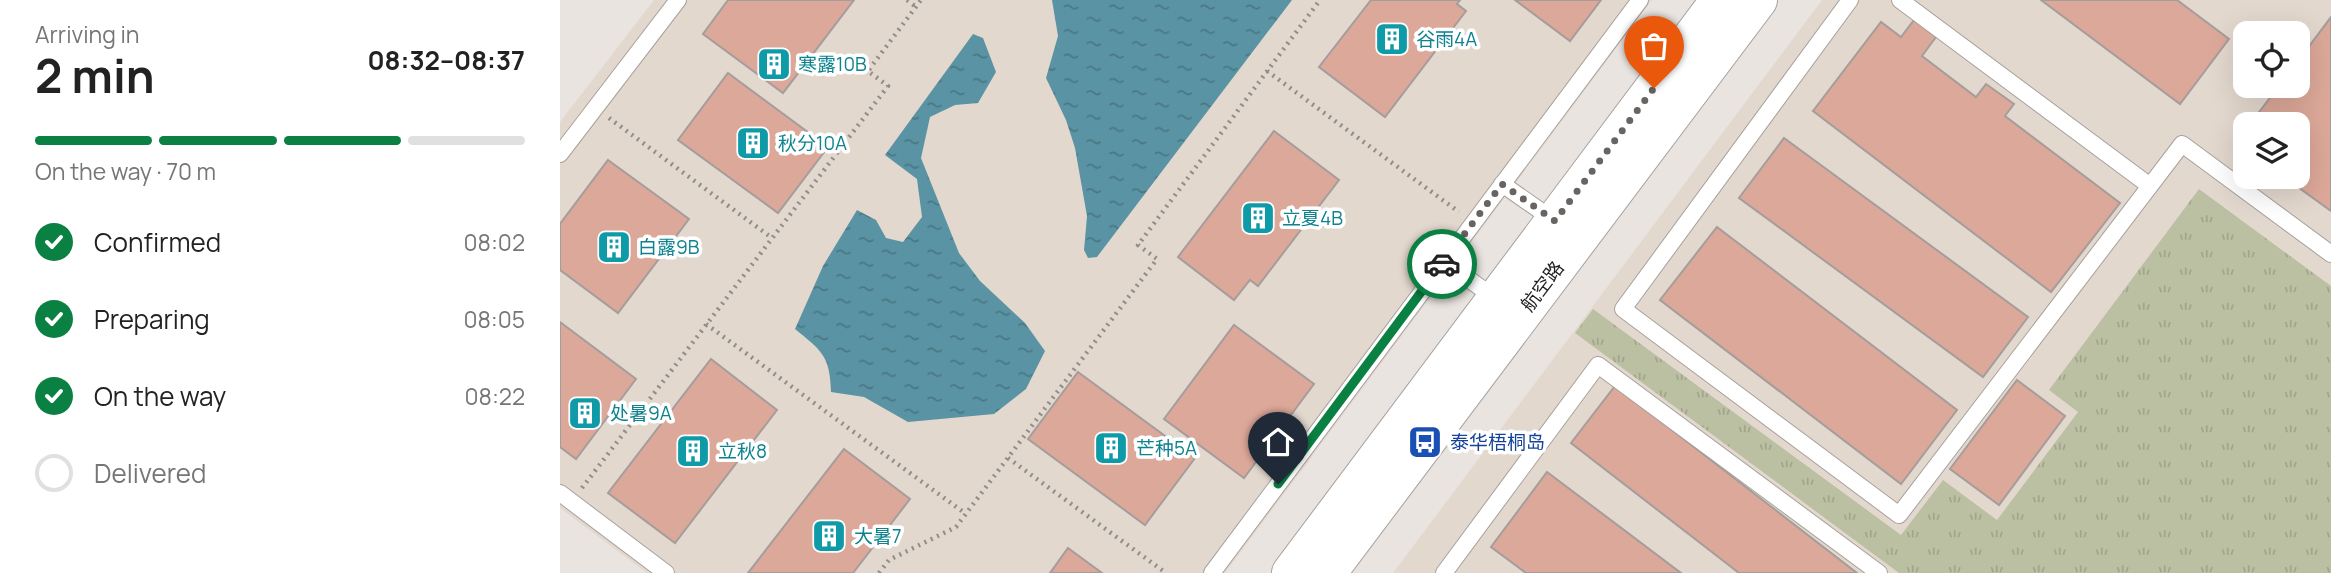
<!DOCTYPE html>
<html lang="en">
<head>
<meta charset="utf-8">
<style>
	body { margin:0; font-family:Manrope,"Noto Sans SC",sans-serif; background:#f6f6f6; color:#222; height:100vh; display:flex; flex-direction:column; font-size:26px; white-space:nowrap }
	* { box-sizing:border-box; margin:0 }
	p { font-size:23px; color:#767676 }
	.icon { flex:none; width:38px; height:38px; fill:none; stroke:currentColor; stroke-width:2; stroke-linecap:round; stroke-linejoin:round }
	.map { position:relative; flex:1; overflow:hidden }
	.panel { display:flex; flex-direction:column; background:#fff; width:560px }
	.panel>* { flex:none }
	.controls { position:absolute; left:1673px; top:21px; display:grid; gap:14px }
	.controls a { display:grid; place-items:center; width:77px; height:77px; border-radius:14px; background:#fff; box-shadow:0 7px 28px #0002; font-size:35px }
	.pin { position:absolute; display:grid; place-items:center; width:60px; height:60px; color:#fff; margin:-72px -30px; border-radius:50% 50% 50% 0; rotate:-45deg; box-shadow:0 0 7px #0007 }
	.pin .icon { rotate:45deg }
	.courier { position:absolute; display:grid; place-items:center; width:70px; height:70px; margin:-35px; border:5px solid #0b8043; border-radius:50%; background:#fff; color:#222; box-shadow:0 2px 9px #0007 }
	.headline em { font-style:normal; font-weight:700 }
	.headline div { display:flex; flex-direction:column-reverse }
	.headline { display:flex; align-items:center; justify-content:space-between; height:119px; padding:0 35px }
	h1 { font-size:46px; font-weight:700; line-height:52px }
	.bar { display:grid; grid-template-columns:repeat(4,1fr); gap:10px 7px; align-content:center; height:84px; padding:0 35px }
	.bar i { height:9px; border-radius:5px; background:#e0e0e0 }
	.bar .on { background:#0b8043 }
	.bar p { grid-column:span 4 }
	ol { padding:0 35px; list-style:none }
	li { display:flex; align-items:center; gap:21px; height:77px }
	li p { margin-inline-start:auto }
	li .icon { padding:7px; border-radius:50%; background:#0b8043; color:#fff; stroke-width:4 }
	li:last-child { color:#767676 }
	li i { width:38px; height:38px; border:4px solid #e0e0e0; border-radius:50% }
	main { display:flex; flex:1; min-height:0 }
	.map>svg:first-child { display:block }
</style>
</head>
<body>
<main>
<section class="panel">
<div class="headline"><div><h1>2 min</h1><p>Arriving in</p></div><em>08:32–08:37</em></div>
<div class="bar"><i class="on"></i><i class="on"></i><i class="on"></i><i></i><p>On the way · 70 m</p></div>
<ol>
<li><svg class="icon" aria-label="check" viewBox="0 0 24 24"><path d="M5 12l5 5 9-10"/></svg>Confirmed<p>08:02</p></li>
<li><svg class="icon" aria-label="check" viewBox="0 0 24 24"><path d="M5 12l5 5 9-10"/></svg>Preparing<p>08:05</p></li>
<li><svg class="icon" aria-label="check" viewBox="0 0 24 24"><path d="M5 12l5 5 9-10"/></svg>On the way<p>08:22</p></li>
<li><i></i>Delivered</li>
</ol>
</section>
<div class="map">
<svg width="1771" height="573" viewBox="0 0 1771 573">
	<defs>
		<pattern id="grass-tufts" width="24" height="20" patternUnits="userSpaceOnUse" patternTransform="scale(1.75)"><rect width="24" height="20" fill="#bcc0a2"/><path d="M3 7l-1-3M5 7V3M7 7l1-3M15 17l-1-3M17 17v-4M19 17l1-3" fill="none" stroke="#a1a58b"/></pattern>
		<pattern id="water-ripples" width="26" height="14" patternUnits="userSpaceOnUse" patternTransform="scale(1.75)"><rect width="26" height="14" fill="#5a93a3"/><path d="M2 4q2-2 4 0t4 0M15 11q2-2 4 0t4 0" fill="none" stroke="#4a7784"/></pattern>
	</defs>
	<rect width="100%" height="100%" fill="#e9e4df"/>
	<path fill="#e3d8ce" fill-rule="evenodd" d="M94 0H1092L665 573H87L0 508V122Z
		M1262 0H1771V573H833ZM1685 33H1738V86H1685ZM1685 124H1738V177H1685Z"/>
	<path fill="url(#grass-tufts)" d="M1639 189 1771 286V573H1339L1015 333 1033 309 1341 535 1383 480 1437 520 1518 412 1489 390Z"/>
	<path fill="url(#water-ripples)" d="M492 0H732L537 257 528 258 524 250 527 216 515 148 506 120 486 78 498 36Z
		M413 34 423 38 436 72 418 103 395 105 370 117 361 158 399 253 420 281 465 323 485 351 466 389 434 414 348 422 304 397 271 392C270 356 262 351 235 329L263 266 297 210 316 220 326 238 343 242 362 217 357 179 325 155Z"/>
	<path fill="#dca899" stroke="#a49d9b" stroke-width="2" d="M168 0H294L223 93 143 34Z
		M811 0H900L897 4 906 11 825 117 759 67Z
		M955 0H1041L1010 41Z
		M1481 0H1617L1669 39 1620 104Z
		M1771 17V211L1724 177H1738V124H1690L1719 86H1738V61Z
		M1354 20 1376 37 1362 56 1416 97 1426 84 1454 104 1445 116 1560 203 1491 292 1253 111 1321 22 1341 37Z
		M168 73 268 147 218 213 118 140Z
		M714 131 779 180 698 286 690 280 674 300 618 257Z
		M1685 131V148L1677 142Z
		M1224 138 1468 317 1423 377 1179 198Z
		M48 160 129 219 58 313 0 270V224Z
		M1157 227 1397 410 1341 484 1100 300Z
		M0 322 76 379 16 459 0 447Z
		M674 325 754 384 684 478 604 419Z
		M151 359 217 410 115 543 48 493Z
		M518 372 635 458 585 525 468 439Z
		M1457 380 1505 416 1439 505 1390 469Z
		M1055 386 1297 573H1179L1011 443Z
		M284 449 350 499 293 573H188Z
		M987 472 999 481 1121 573H966L931 547Z
		M508 548 542 573H490Z"/>
	<g fill="none" stroke-linecap="round" stroke-linejoin="round">
		<g stroke="#a6a19d" stroke-width="18">
			<path id="service" d="M1290 0 1063 309 1339 515 1622 144 1771 254
				M1340 0 1590 186
				M0 154 118 0
				M942 184 995 221
				M884 261 936 299
				M0 493 106 573
				M652 573 1080 0
				M884 573 1038 365 1319 573"/>
		</g>
		<g stroke="#a6a19d" stroke-width="40">
			<path id="tertiary" d="M731 573 1160 0
				M767 573 1198 0"/>
		</g>
		<path stroke="#918d8a" stroke-width="4.5" stroke-dasharray="2 5" stroke-linecap="butt" d="M347 0 356 7
			M707 71 899 212
			M49 118 212 238
			M146 324 406 514
			M448 458 606 573
			M22 488 328 86 308 71 361 0
			M319 573 329 560 396 527 597 259 578 245 760 0"/>
		<use href="#service" stroke="#fff" stroke-width="16"/>
		<use href="#tertiary" stroke="#fff" stroke-width="38"/>
	</g>
	<g fill="none" stroke-linecap="round" stroke-linejoin="round">
		<path stroke="#676462" stroke-width="7" stroke-dasharray="0 12.6" d="M882 264 942 184 995 221 1094 88"/>
		<path stroke="#0b8043" stroke-width="9" d="M718 484 882 264"/>
	</g>
	<defs>
		<g id="building-square" transform="scale(1.75)"><rect x="-9" y="-9" width="18" height="18" rx="4" fill="#0f9aa8" stroke="#fff"/><path d="M-4-6H4V6H1V3H-1V6H-4ZM-2.5-4.3h1.7v1.8h-1.7ZM.8-4.3h1.7v1.8H.8ZM-2.5-1h1.7V.8h-1.7ZM.8-1h1.7V.8H.8Z" fill="#fff"/></g>
		<g id="bus-square" transform="scale(1.75)"><rect x="-9" y="-9" width="18" height="18" rx="4" fill="#1a4fb4" stroke="#fff"/><path d="M-5-6H5V4H4V6H2V4H-2V6H-4V4H-5ZM-3.5-4V0h7V-4ZM-3.5 1.2v1.5H-2V1.2ZM2 1.2v1.5H3.5V1.2Z" fill="#fff"/></g>
	</defs>
	<g fill-rule="evenodd">
		<use href="#building-square" x="832" y="39"/>
		<use href="#building-square" x="214" y="64"/>
		<use href="#building-square" x="193" y="143"/>
		<use href="#building-square" x="698" y="218"/>
		<use href="#building-square" x="54" y="247"/>
		<use href="#building-square" x="25" y="413"/>
		<use href="#bus-square" x="865" y="442"/>
		<use href="#building-square" x="551" y="448"/>
		<use href="#building-square" x="133" y="451"/>
		<use href="#building-square" x="269" y="536"/>
	</g>
	<g text-anchor="middle" stroke-width="7" stroke-linejoin="round" paint-order="stroke">
		<g font-size="19" fill="#0d838f" stroke="#fff" text-anchor="start">
			<text x="856" y="46">谷雨4A</text>
			<text x="238" y="71">寒露10B</text>
			<text x="218" y="150">秋分10A</text>
			<text x="722" y="225">立夏4B</text>
			<text x="78" y="254">白露9B</text>
			<text x="50" y="420">处暑9A</text>
			<text x="576" y="455">芒种5A</text>
			<text x="158" y="458">立秋8</text>
			<text x="294" y="543">大暑7</text>
		</g>
		<g font-size="19" fill="#211f1e" stroke="#fff">
			<text transform="translate(982 286) rotate(-53)" y="7">航空路</text>
		</g>
		<g font-size="19" fill="#164399" stroke="#fff" text-anchor="start">
			<text x="890" y="449">泰华梧桐岛</text>
		</g>
	</g>
</svg>
<div class="controls">
<a><svg class="icon" aria-label="locate" viewBox="0 0 24 24"><circle cx="12" cy="12" r="6"/><path d="M12 2v4M12 18v4M2 12h4M18 12h4"/></svg></a>
<a><svg class="icon" aria-label="layers" viewBox="0 0 24 24"><path d="M12 4l9 5-9 5-9-5zM3 14l9 5 9-5"/></svg></a>
</div>
<div class="pin" style="left:1094px;top:88px;background:#ea580c"><svg class="icon" aria-label="bag" viewBox="0 0 24 24"><path d="M5 8h14l-1 12H6zM9 8a3 3 0 0 1 6 0"/></svg></div>
<div class="pin" style="left:718px;top:484px;background:#1f2937"><svg class="icon" aria-label="home" viewBox="0 0 24 24"><path d="M3 11l9-7 9 7M6 9v11h12V9"/></svg></div>
<div class="courier" style="left:882px;top:264px"><svg class="icon" aria-label="car" viewBox="0 0 24 24"><path d="M5 17H2v-5l4-1 3-4h7l3 4 3 1v5h-3M9 17h6M6 11h13"/><circle cx="7" cy="17" r="2"/><circle cx="17" cy="17" r="2"/></svg></div>
</div>
</main>
</body>
</html>
